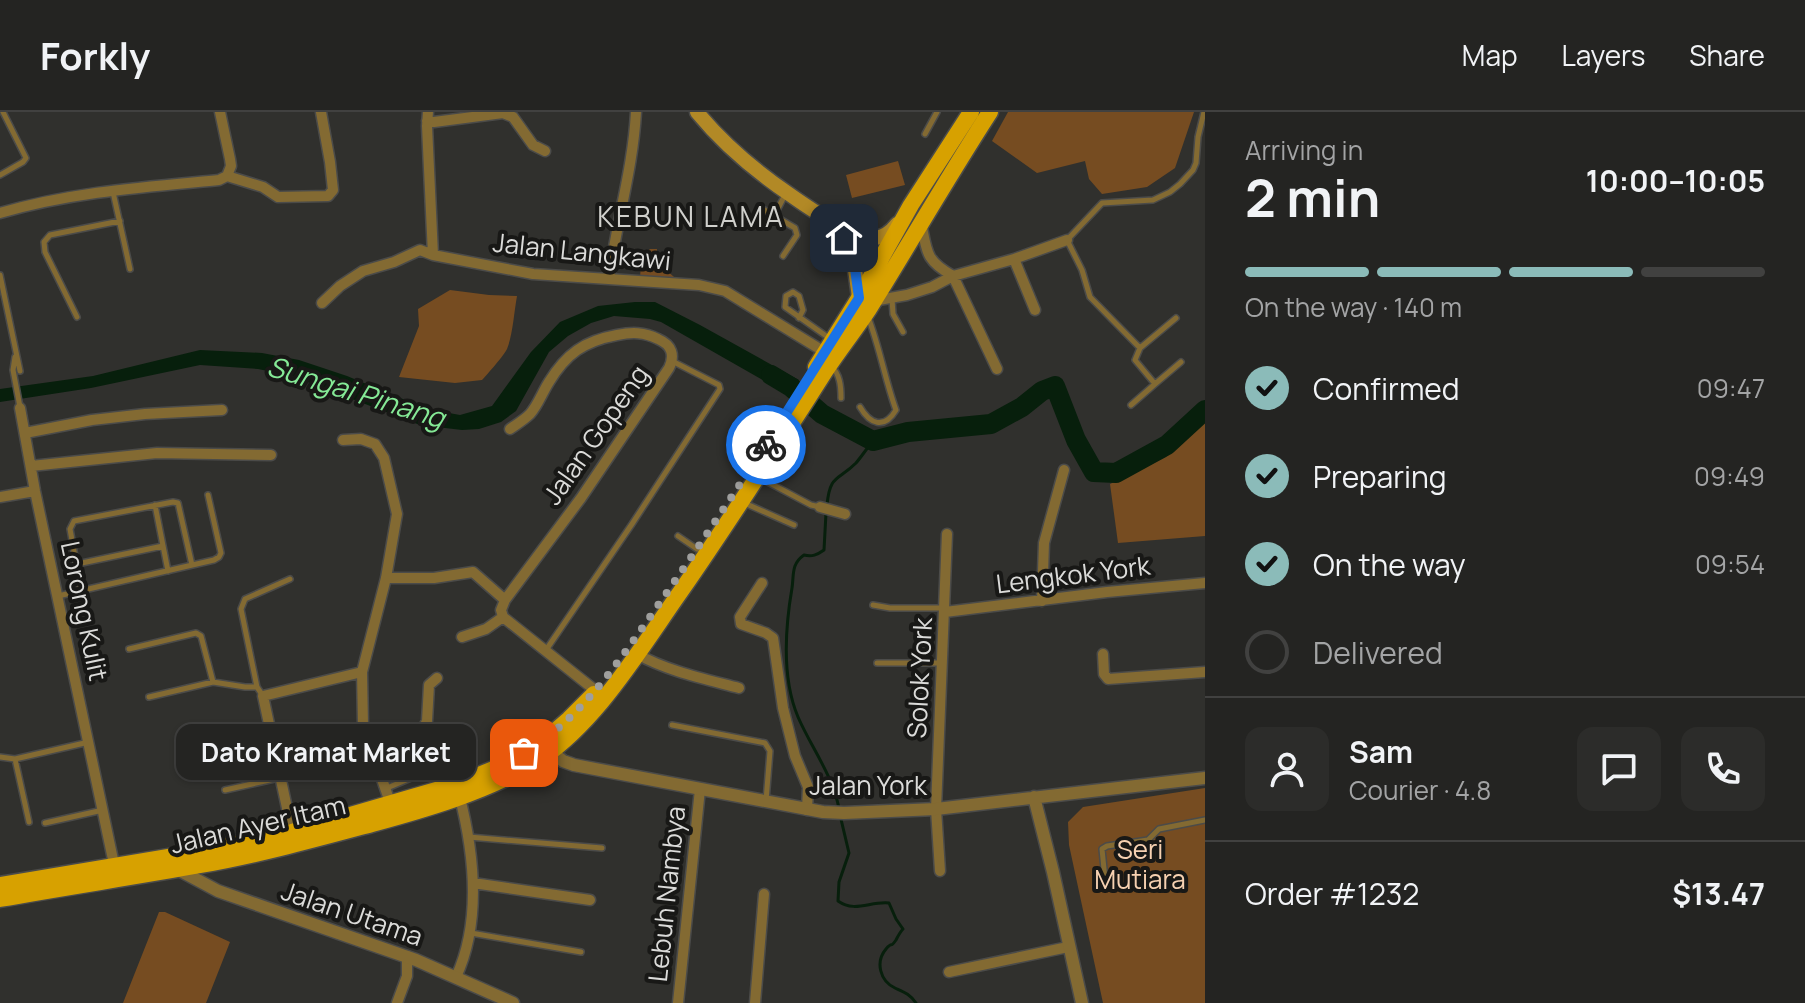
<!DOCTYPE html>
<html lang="en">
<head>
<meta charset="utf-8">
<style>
	body { margin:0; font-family:Manrope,sans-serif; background:#2c2c2a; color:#f1f3f6; height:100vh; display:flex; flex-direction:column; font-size:30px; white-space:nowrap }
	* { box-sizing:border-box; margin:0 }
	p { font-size:26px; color:#a3a4a5 }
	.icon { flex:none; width:44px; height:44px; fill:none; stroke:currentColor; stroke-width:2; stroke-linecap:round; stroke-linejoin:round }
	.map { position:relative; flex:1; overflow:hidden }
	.sheet { display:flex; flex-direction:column; background:#242422; width:600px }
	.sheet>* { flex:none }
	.pin { position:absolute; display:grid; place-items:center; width:68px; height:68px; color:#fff; margin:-34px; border-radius:16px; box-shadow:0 4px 12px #0006 }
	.courier { position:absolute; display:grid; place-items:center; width:80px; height:80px; margin:-40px; border:6px solid #1a73e8; border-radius:50%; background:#fff; color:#222; box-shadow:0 2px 10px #0007 }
	.bubble { position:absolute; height:56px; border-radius:16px; background:#242422; box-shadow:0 2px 6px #0004,0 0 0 2px #414140; font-size:26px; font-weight:700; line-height:56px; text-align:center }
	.overview em { font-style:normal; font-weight:700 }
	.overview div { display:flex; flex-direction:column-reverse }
	.overview { display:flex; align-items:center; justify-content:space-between; height:136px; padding:0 40px }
	h1 { font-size:52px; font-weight:700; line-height:60px }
	.bar { display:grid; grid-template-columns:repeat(4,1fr); gap:12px 8px; align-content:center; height:96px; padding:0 40px }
	.bar i { height:10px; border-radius:6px; background:#414140 }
	.bar .active { background:#8bbbb9 }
	.bar p { grid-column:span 4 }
	.line { display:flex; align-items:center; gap:20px; padding:0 40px; border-top:2px solid #414140 }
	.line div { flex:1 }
	.round { display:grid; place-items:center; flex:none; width:84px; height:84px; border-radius:16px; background:#2c2c2a }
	ol { padding:0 40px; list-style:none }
	li { display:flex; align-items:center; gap:24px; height:88px }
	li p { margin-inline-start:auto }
	li .icon { padding:8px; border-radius:50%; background:#8bbbb9; color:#111; stroke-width:4 }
	li:last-child { color:#a3a4a5 }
	li i { width:44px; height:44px; border:4px solid #414140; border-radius:50% }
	header { display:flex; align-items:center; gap:48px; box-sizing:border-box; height:112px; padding:0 40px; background:#242422; border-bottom:2px solid #414140 }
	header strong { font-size:38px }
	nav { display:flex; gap:44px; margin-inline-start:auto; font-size:28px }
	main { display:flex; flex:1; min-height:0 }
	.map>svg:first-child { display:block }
</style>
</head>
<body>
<header>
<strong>Forkly</strong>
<nav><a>Map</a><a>Layers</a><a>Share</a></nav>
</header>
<main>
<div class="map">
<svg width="1205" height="891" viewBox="0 0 1205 891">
	<rect width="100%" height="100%" fill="#30302d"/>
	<path fill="#764c21" d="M1008 0H1194L1175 56 1147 75 1102 82 1089 67 1085 49 1037 61 992 29Z
		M898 49 905 73 852 86 846 63Z
		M650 137H657L656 149 674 165 640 166 642 138H649Z
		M450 178 489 183 517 184C514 200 513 222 507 237 505 242 487 263 482 268L455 271 399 265 419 214 418 197Z
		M1205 308V424L1118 431 1110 372 1166 345Z
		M1205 676V891H1103L1069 733 1068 710 1083 695Z
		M159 800H165L230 830 206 891H123Z"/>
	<path fill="#071f0c" d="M635 190H655L700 213 799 268 789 283 661 210 650 207 614 204 591 211 568 224 549 240 516 299 501 310 479 317 462 318 420 313 292 264 258 257 200 253 91 276 0 290V277L93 264 200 238 262 241 299 248 347 264 427 297 460 303 492 294 531 240 560 210 598 194Z"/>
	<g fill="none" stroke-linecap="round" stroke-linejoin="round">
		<path stroke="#071f0c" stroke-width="3" d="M827 393C830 362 838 369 856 351 862 344 867 336 873 329
			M826 401 824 438C817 443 812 445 804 443 791 452 794 463 792 476 785 517 782 567 798 605 812 637 831 660 839 696
			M840 703 849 741 839 770 838 789C855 801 870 789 889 791L896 807 903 817C900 820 898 824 896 828 889 838 894 828 886 837 875 850 880 869 895 876 904 880 910 882 916 891"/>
		<path stroke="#071f0c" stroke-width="20" d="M771 263 791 275 822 302 873 329 908 320 991 312 1022 295 1042 279 1055 274 1076 328 1094 360 1116 361 1167 333 1205 298"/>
		<g stroke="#4b4b49" stroke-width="8">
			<path id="service" d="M925 22 937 0
				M0 63 23 50 26 46 3 0
				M113 80 130 157
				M761 96 795 116 797 123 783 144
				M774 104 786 81
				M0 163 20 259
				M892 187 893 202 903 220
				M77 205 45 140 44 130 50 123 120 109
				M799 206 803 198 799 184 793 180 786 184 785 195 829 226
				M1140 236 1090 185 1082 158 1067 128 1102 91 1153 88 1170 80 1180 72 1193 58 1196 51 1198 25 1204 0
				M15 245 13 258 20 295
				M831 254C840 262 841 274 841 286
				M1155 272 1181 250
				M1131 293 1155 272 1135 248 1140 236 1176 206
				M860 295C870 312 884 318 896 298 885 268 880 236 868 205
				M762 367 811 393 820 395
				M742 390 794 413
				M155 393 168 459
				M678 424 697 437
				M77 452 163 434
				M81 478 70 417 74 409 173 390 178 391 192 453
				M58 484 214 448 219 445 221 441 208 383
				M873 493 890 496H945
				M129 537 196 521 201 524 213 570 245 575H257
				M546 538 632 412 720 277 719 273 672 249
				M877 551H942
				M263 584 257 575 241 497 245 487 290 467
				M149 585 213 570
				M672 613 765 631 770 639 766 689
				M0 645 15 647 89 630
				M15 647 29 710
				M387 676 423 661
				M225 678 279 666
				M45 711 103 698
				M469 725 602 736
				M1105 767 1102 737 1107 734 1148 728 1159 717 1205 708
				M471 821 581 840"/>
		</g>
		<g stroke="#4b4b49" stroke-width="13">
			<path id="minor" d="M220 0 230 47 231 54 227 64
				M428 0 427 14 433 143
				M427 9 434 10 503 1 513 5 533 33 545 39
				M227 64 263 75 278 85 328 84 333 78 330 50 321 0
				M0 101C72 80 145 75 219 68L227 64
				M921 110C927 140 925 148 953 164L997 257
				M1014 147 1035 198
				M609 167C616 111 633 57 636 0
				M873 189 907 183 932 175 953 164 1014 147 1067 128
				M322 191 340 174 363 159 394 150 420 138 433 143 533 162 699 173 725 179 828 242
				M20 296 35 379 115 757
				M510 317C517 312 524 308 530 302 538 293 542 281 549 270 566 242 584 229 617 223 632 220 644 220 658 227 672 233 675 243 669 256L581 386 505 488 501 498 503 505 596 579
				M25 321 92 308 145 302 222 298
				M31 354 157 341 271 343
				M0 385 35 379
				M820 395 845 402
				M386 466H434L473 460 505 488
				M762 471 740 505 741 512 766 521 773 526 783 596 795 644 808 675 807 698
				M1042 489 1044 431 1064 358
				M945 500 1107 480 1205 471
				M462 525 486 517 503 505
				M637 542C667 559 705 567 739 576
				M1103 542 1104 562 1108 567 1205 560
				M362 560 363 613 391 693
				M368 629 411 619
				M373 644 410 635 413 631 411 619 423 617 427 609 429 573 437 566
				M293 724 263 584 362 560 386 466 397 402 384 346 375 332 361 327 343 328
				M940 759 936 697 947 422
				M473 771 590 788
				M949 860 1068 835
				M456 865C482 809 474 740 459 682
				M397 891 407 864V844
				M678 891 700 677
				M755 891 764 782"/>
		</g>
		<g stroke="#4b4b49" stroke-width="15">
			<path id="tertiary" d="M544 634 563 649 574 653 823 700 844 701 936 697 1205 666
				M1034 685 1053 760 1082 891
				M177 757 218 779 416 848 513 891"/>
		</g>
		<g stroke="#4b4b49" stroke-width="17">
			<path id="secondary" d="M697 0C724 33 754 58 789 82 806 94 823 106 842 115 851 119 861 126 871 126 882 127 890 121 897 112
				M833 115C855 137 855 157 859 186"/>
		</g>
		<g stroke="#4b4b49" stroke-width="19">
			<path id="primary" d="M816 255 859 186 911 93 971 0
				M0 773 204 739 292 720 457 672 496 656 541 631 569 607 594 582
				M0 787C67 775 134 765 201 753 258 743 316 727 372 712 427 697 482 681 531 653 593 617 640 537 681 479 731 407 779 332 826 258 840 237 855 218 869 197 910 131 948 65 990 0"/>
		</g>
		<use href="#service" stroke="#836a32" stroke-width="5"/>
		<use href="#minor" stroke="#836a32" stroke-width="10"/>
		<use href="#tertiary" stroke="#836a32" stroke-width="12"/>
		<use href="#secondary" stroke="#b28926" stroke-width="14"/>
		<use href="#primary" stroke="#d7a100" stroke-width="16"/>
	</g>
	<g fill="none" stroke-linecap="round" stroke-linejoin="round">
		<path stroke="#9f9f9d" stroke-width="8" stroke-dasharray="0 14.4" d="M524 641C583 605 620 548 659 492 696 439 731 386 766 333"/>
		<path stroke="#1a73e8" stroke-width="10" d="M766 333 859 186 854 149 844 126"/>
	</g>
	<g text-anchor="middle" stroke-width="8" stroke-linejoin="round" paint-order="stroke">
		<g font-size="26" fill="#dbdbd9" stroke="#181816">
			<text transform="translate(582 140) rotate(6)" y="9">Jalan Langkawi</text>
			<text transform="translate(596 323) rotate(-55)" y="9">Jalan Gopeng</text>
			<text transform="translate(1073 463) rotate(-7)" y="9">Lengkok York</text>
			<text transform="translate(84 499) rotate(78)" y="9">Lorong Kulit</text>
			<text transform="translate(920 566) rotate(-87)" y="9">Solok York</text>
			<text x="868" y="683">Jalan York</text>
			<text transform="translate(258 713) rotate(-13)" y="9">Jalan Ayer Itam</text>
			<text transform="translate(667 782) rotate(-84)" y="9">Lebuh Nambya</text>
			<text transform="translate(352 802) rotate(19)" y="9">Jalan Utama</text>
		</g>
		<g font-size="26" fill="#f6d1b1" stroke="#181816">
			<text x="1140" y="747">Seri<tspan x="1140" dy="30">Mutiara</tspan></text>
		</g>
		<g font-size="28" letter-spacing="2" fill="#d0d0cc" stroke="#181816">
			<text x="691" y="115">KEBUN LAMA</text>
		</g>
		<g font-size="28" font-style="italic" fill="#85e996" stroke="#181816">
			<text transform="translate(356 280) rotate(17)" y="10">Sungai Pinang</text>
		</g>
	</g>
</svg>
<div class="pin" style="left:524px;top:641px;background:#ea580c"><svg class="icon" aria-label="bag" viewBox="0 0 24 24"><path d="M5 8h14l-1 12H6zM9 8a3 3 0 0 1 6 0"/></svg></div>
<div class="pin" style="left:844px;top:126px;background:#1f2937"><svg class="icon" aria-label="home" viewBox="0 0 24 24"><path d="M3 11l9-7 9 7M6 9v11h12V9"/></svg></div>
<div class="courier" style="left:766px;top:333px"><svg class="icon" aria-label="bike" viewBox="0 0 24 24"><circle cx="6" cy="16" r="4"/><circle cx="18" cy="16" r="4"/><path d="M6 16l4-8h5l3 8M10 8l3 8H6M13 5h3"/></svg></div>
<div class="bubble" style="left:176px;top:612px;width:300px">Dato Kramat Market</div>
</div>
<section class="sheet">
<div class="overview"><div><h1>2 min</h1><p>Arriving in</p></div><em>10:00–10:05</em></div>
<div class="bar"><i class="active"></i><i class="active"></i><i class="active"></i><i></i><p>On the way · 140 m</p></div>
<ol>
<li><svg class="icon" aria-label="check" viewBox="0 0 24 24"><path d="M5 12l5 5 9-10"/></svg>Confirmed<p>09:47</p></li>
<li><svg class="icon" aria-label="check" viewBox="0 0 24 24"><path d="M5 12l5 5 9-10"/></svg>Preparing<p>09:49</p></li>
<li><svg class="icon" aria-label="check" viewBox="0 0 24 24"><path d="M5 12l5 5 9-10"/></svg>On the way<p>09:54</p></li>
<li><i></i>Delivered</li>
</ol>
<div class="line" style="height:144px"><a class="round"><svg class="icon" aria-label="person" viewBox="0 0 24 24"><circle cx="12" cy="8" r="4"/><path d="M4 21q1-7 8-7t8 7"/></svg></a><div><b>Sam</b><p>Courier · 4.8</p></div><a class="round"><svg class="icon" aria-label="chat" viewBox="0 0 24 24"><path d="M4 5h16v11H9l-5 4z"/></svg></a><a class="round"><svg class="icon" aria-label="phone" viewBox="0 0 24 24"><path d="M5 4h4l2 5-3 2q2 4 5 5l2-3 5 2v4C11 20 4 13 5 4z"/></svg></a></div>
<div class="line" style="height:104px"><div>Order #1232</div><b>$13.47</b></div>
</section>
</main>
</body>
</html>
